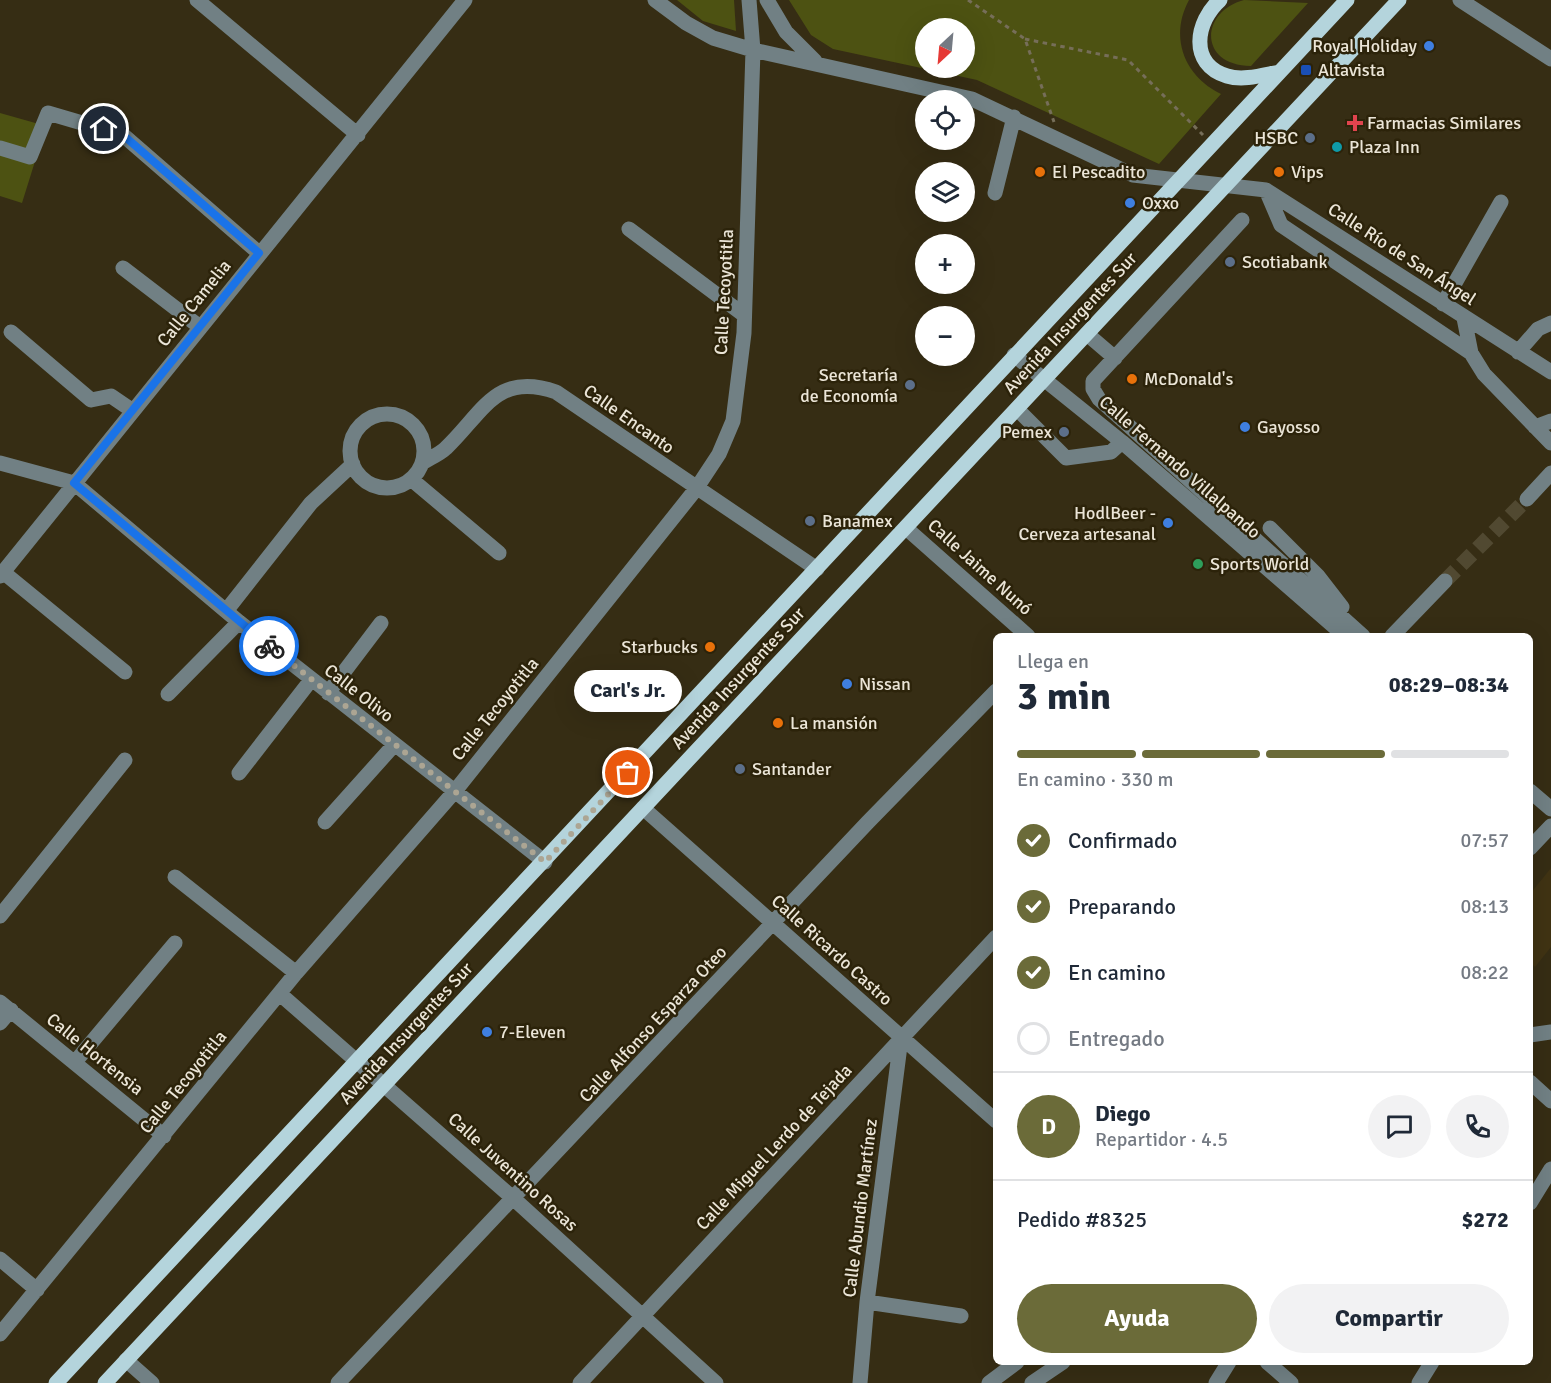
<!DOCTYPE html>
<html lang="es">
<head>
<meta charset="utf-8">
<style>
	body { margin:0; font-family:Signika,sans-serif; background:#f2f2f3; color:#1f2937; height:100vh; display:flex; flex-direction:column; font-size:22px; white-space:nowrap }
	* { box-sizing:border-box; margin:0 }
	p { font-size:20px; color:#747a83 }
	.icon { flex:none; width:33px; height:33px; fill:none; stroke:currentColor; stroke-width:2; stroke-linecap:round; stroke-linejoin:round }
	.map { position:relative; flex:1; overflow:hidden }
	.panel { position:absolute; left:993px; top:633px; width:540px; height:732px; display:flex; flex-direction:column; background:#fff; border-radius:9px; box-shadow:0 6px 24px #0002 }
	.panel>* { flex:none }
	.needle { width:39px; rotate:206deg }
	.tools { position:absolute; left:915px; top:18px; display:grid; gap:12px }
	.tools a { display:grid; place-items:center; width:60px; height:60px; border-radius:50%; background:#fff; box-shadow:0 6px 24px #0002; font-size:30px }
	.pin { position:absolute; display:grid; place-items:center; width:51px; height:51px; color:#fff; margin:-26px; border:3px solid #fff; border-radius:50%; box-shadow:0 2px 6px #0007 }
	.courier { position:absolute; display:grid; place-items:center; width:60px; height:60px; margin:-30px; border:4px solid #1a73e8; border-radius:50%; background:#fff; color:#222; box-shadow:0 2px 8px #0007 }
	.bubble { position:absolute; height:42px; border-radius:21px; background:#fff; box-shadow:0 6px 24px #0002; font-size:20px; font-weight:800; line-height:42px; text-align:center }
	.headline em { font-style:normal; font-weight:800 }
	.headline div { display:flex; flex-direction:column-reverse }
	.headline { display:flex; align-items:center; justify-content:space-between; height:102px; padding:0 24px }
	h1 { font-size:39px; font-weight:800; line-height:45px }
	.bar { display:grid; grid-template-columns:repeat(4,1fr); gap:9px 6px; align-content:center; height:72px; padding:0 24px }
	.bar i { height:8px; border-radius:4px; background:#e0e1e3 }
	.bar .current { background:#6b6b39 }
	.bar p { grid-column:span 4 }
	.line { display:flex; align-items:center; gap:15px; padding:0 24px; border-top:2px solid #e0e1e3 }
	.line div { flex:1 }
	.round { display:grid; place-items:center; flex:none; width:63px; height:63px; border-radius:32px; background:#f2f2f3 }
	ol { padding:0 24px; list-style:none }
	li { display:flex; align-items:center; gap:18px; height:66px }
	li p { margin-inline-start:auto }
	li .icon { padding:6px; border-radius:50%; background:#6b6b39; color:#fff; stroke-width:4 }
	li:last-child { color:#747a83 }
	li i { width:33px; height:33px; border:3px solid #e0e1e3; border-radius:50% }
	.action { display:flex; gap:12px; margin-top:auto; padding:12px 24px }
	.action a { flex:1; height:69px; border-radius:36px; background:#6b6b39; color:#fff; font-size:24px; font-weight:800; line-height:69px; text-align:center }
	.action a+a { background:#f2f2f3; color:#1f2937 }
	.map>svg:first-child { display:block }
</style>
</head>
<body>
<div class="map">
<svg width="1551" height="1383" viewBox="0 0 1551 1383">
	<rect width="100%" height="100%" fill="#362d14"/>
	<path fill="#403313" d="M1551 868V947L1535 967 1530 962V894Z"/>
	<path fill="#4d5212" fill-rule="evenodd" d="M677 0H734L736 31 703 21Z
		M789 0H1189C1169 37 1184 76 1221 94L1159 164 977 80 833 49 811 35ZM926 28H964V68H926Z
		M1244 0 1308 3 1251 66C1199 66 1199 12 1244 0Z
		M0 113 46 126 22 203 0 196Z"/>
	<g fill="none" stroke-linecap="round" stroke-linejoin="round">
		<path stroke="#514931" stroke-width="15" stroke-dasharray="15 8" stroke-linecap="butt" d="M1445 581 1527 499"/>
		<path stroke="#766e59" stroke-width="3" stroke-dasharray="4.5 4.5" stroke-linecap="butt" d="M968 0 1025 39 1054 122
			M1025 39 1128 60 1203 135"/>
		<path stroke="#718084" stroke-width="15" d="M197 0 358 135
			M655 0 686 23 713 38 753 50 972 99 1133 175 1266 190 1551 372
			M767 0 786 32 815 61
			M1460 0 1551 59
			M0 148 30 157 48 113 123 135 259 253
			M1266 190 1281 225 1471 353
			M995 193 1014 117
			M1242 220 1093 381V389L1099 399 1363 636
			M629 229 744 315
			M123 268 200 327
			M1443 304 1501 202
			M1464 318 1471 353 1484 374 1551 443
			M11 332 91 400 111 396 133 411
			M1087 334 1115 358
			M1518 352 1538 329 1551 323
			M1014 355 1122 442 1345 636
			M1017 409 1066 458 1111 452 1122 442
			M350 451a37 37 0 1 1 74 0a37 37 0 1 1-74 0Z
			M1535 427 1551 421
			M0 463 74 483 239 622 545 862
			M422 463C430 458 440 454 446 448 483 413 496 371 556 392L817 569
			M411 479 499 553
			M1527 499 1551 473
			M906 528 1028 636
			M1270 528 1318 576 1342 607
			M3 572 125 672
			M0 576 465 0
			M226 611 311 503 353 464
			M1392 636 1445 581
			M328 693 381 623
			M168 694 239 622
			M239 773 311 680
			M1530 791 1551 809
			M643 808 996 1121
			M325 822 394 745
			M1530 848 1551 826
			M175 877 296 973
			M0 916 125 760
			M280 994 514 1199 716 1383
			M0 1002 164 1136
			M0 1023 11 1010
			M1530 1035 1551 1032
			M75 1062 175 943
			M1530 1082 1551 1101
			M1530 1203 1551 1169
			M0 1259 37 1290
			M867 1302 961 1316
			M0 1334 296 973 455 791 696 489 719 454 733 421 744 333 753 50 749 0
			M126 1360 152 1383
			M1267 1362 1291 1383
			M338 1383 868 822 996 691
			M580 1383 996 937
			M860 1383 867 1302 901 1038
			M989 1383 1017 1362
			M1032 1383 1063 1362
			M1216 1383 1229 1362
			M1419 1383 1432 1362"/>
		<path stroke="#b4d4dc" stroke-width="15" d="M1220 0C1196 21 1188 64 1227 76 1243 81 1263 75 1279 72
			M56 1383 1347 0
			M105 1383 1399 0"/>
	</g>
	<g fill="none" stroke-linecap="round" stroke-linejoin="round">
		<path stroke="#aca593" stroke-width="6" stroke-dasharray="0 10.8" d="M269 646 545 862 628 773"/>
		<path stroke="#1a73e8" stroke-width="8" d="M104 129 123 135 259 253 74 483 269 646"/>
	</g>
	<g fill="#3f7fe0" stroke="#2c230a" stroke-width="2">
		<circle cx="1429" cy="46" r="6"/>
		<circle cx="1130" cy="203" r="6"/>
		<circle cx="1245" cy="427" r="6"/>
		<circle cx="1168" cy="523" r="6"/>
		<circle cx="847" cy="684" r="6"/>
		<circle cx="487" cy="1032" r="6"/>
	</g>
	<rect fill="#1a4fb4" stroke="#2c230a" stroke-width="2" x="1300" y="64" width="12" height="12" rx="3"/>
	<path fill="#e0444e" stroke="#2c230a" stroke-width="2" d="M1352 114h6v6h6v6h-6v6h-6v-6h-6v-6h6z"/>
	<g fill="#5c6f8a" stroke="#2c230a" stroke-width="2">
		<circle cx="1310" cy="138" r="6"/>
		<circle cx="1230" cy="262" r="6"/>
		<circle cx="910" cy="385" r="6"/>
		<circle cx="1064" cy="432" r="6"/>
		<circle cx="810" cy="521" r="6"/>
		<circle cx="740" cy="769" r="6"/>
	</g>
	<circle fill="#0f9aa8" stroke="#2c230a" stroke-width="2" cx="1337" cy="147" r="6"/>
	<g fill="#e8710a" stroke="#2c230a" stroke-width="2">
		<circle cx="1040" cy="172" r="6"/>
		<circle cx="1279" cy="172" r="6"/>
		<circle cx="1132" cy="379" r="6"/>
		<circle cx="710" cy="647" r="6"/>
		<circle cx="778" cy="723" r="6"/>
	</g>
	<circle fill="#2e9e5b" stroke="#2c230a" stroke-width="2" cx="1198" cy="564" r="6"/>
	<g text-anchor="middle" stroke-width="5" stroke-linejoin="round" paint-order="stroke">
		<g font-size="18" fill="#ebe5d7" stroke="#2c230a" text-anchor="start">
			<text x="1417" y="52" text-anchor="end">Royal Holiday</text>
			<text x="1318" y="76">Altavista</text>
			<text x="1367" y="129">Farmacias Similares</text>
			<text x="1298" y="144" text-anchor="end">HSBC</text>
			<text x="1349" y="153">Plaza Inn</text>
			<text x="1052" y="178">El Pescadito</text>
			<text x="1291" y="178">Vips</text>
			<text x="1142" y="209">Oxxo</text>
			<text x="1242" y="268">Scotiabank</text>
			<text x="898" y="381" text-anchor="end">Secretaría<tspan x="898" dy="21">de Economía</tspan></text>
			<text x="1144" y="385">McDonald's</text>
			<text x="1257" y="433">Gayosso</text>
			<text x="1052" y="438" text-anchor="end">Pemex</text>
			<text x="1156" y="519" text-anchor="end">HodlBeer -<tspan x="1156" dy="21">Cerveza artesanal</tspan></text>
			<text x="822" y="527">Banamex</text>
			<text x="1210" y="570">Sports World</text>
			<text x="698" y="653" text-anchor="end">Starbucks</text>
			<text x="859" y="690">Nissan</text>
			<text x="790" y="729">La mansión</text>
			<text x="752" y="775">Santander</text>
			<text x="499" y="1038">7-Eleven</text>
		</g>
		<g font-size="18" fill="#ebe5d7" stroke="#2c230a">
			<text transform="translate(1402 254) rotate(33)" y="6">Calle Río de San Ángel</text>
			<text transform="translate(724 292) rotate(-87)" y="6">Calle Tecoyotitla</text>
			<text transform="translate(194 303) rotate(-51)" y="6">Calle Camelia</text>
			<text transform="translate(1070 323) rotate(-47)" y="6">Avenida Insurgentes Sur</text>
			<text transform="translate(629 419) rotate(35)" y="6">Calle Encanto</text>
			<text transform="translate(1180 467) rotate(41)" y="6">Calle Fernando Villalpando</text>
			<text transform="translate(980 567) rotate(42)" y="6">Calle Jaime Nunó</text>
			<text transform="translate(738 678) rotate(-47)" y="6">Avenida Insurgentes Sur</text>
			<text transform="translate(359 693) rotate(38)" y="6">Calle Olivo</text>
			<text transform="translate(495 709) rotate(-51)" y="6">Calle Tecoyotitla</text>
			<text transform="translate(832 950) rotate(42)" y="6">Calle Ricardo Castro</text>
			<text transform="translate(653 1024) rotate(-47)" y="6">Calle Alfonso Esparza Oteo</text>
			<text transform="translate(406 1033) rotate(-47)" y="6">Avenida Insurgentes Sur</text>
			<text transform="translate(95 1054) rotate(39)" y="6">Calle Hortensia</text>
			<text transform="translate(183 1082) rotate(-51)" y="6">Calle Tecoyotitla</text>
			<text transform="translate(774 1147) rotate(-47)" y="6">Calle Miguel Lerdo de Tejada</text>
			<text transform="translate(513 1172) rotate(42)" y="6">Calle Juventino Rosas</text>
			<text transform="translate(860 1208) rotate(-83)" y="6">Calle Abundio Martínez</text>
		</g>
	</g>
</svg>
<div class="tools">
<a><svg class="needle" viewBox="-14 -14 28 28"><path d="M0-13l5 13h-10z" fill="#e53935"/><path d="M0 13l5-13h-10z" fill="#747a83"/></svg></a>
<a><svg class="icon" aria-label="locate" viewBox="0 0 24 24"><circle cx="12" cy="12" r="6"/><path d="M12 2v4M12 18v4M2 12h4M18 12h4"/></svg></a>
<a><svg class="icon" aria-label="layers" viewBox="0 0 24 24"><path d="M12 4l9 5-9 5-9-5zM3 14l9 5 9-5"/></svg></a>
<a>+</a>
<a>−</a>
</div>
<div class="pin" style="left:628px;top:773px;background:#ea580c"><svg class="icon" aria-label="bag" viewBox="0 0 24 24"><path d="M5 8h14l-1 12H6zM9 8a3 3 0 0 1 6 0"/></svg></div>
<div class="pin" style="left:104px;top:129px;background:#1f2937"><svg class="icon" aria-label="home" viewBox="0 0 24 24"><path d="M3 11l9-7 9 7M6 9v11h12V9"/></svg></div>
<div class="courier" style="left:269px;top:646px"><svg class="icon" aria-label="bike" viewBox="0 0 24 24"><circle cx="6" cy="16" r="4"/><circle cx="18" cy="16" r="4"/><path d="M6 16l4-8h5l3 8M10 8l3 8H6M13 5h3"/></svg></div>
<div class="bubble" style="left:574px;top:670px;width:108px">Carl's Jr.</div>
<section class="panel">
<div class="headline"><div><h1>3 min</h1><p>Llega en</p></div><em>08:29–08:34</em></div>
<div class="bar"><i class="current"></i><i class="current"></i><i class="current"></i><i></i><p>En camino · 330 m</p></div>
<ol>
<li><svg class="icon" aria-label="check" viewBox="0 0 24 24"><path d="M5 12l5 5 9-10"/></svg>Confirmado<p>07:57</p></li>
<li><svg class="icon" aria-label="check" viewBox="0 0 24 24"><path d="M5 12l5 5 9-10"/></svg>Preparando<p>08:13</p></li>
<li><svg class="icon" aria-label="check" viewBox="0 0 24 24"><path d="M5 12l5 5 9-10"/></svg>En camino<p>08:22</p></li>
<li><i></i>Entregado</li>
</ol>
<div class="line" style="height:108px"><b class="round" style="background:#6b6b39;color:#fff">D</b><div><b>Diego</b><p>Repartidor · 4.5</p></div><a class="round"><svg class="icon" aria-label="chat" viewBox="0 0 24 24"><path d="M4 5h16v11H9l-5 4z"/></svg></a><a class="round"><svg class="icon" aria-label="phone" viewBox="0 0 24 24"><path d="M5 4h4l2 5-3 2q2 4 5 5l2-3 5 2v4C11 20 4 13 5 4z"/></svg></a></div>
<div class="line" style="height:78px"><div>Pedido #8325</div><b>$272</b></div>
<div class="action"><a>Ayuda</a><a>Compartir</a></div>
</section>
</div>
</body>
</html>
